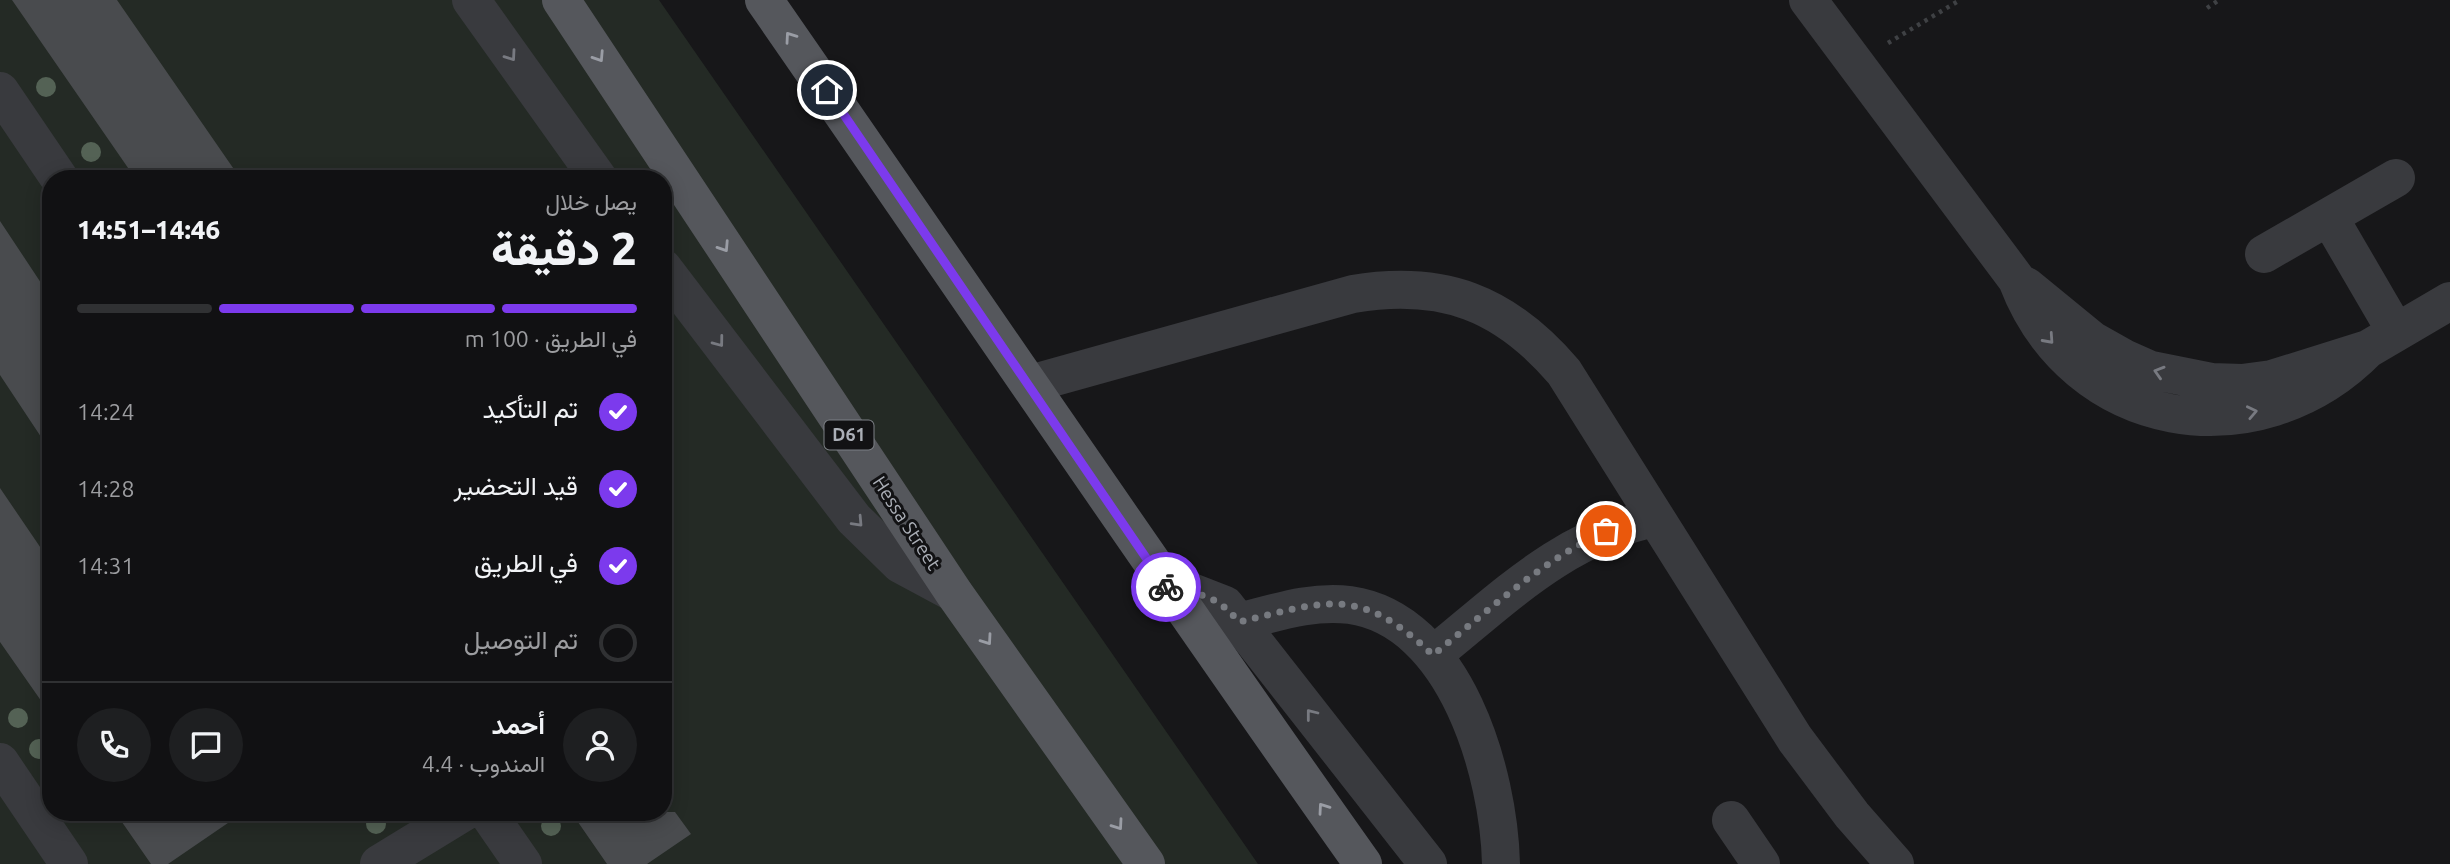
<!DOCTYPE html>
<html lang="ar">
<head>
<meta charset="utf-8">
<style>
	body { margin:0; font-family:Ubuntu,Vazirmatn,sans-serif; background:#1e1f21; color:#f1f3f6; direction:rtl; height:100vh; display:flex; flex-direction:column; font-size:26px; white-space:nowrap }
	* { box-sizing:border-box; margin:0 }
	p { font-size:23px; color:#9c9da0 }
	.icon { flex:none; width:38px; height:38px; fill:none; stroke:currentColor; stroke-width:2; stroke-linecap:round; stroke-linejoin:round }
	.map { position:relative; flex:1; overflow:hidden; direction:ltr }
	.details { position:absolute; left:42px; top:170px; width:630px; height:651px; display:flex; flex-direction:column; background:#111113; border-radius:28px; box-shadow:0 4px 18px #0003,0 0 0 2px #303133; direction:rtl }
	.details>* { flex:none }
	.pin { position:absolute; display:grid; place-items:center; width:60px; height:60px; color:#fff; margin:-30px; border:4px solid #fff; border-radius:50%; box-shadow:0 2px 7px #0007 }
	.courier { position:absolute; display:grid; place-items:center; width:70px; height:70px; margin:-35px; border:5px solid #7c3aed; border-radius:50%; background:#fff; color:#222; box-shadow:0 2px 9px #0007 }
	.overview em { font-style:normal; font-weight:800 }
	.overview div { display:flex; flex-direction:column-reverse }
	.overview { display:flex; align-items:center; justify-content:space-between; height:119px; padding:0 35px }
	h1 { font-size:46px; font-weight:800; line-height:52px }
	.bar { display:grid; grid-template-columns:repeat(4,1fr); gap:10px 7px; align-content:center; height:84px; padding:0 35px }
	.bar i { height:9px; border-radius:5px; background:#303133 }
	.bar .active { background:#7c3aed }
	.bar p { grid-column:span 4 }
	.line { display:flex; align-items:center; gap:18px; padding:0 35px; border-top:2px solid #303133 }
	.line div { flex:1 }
	.round { display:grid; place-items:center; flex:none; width:74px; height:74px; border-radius:37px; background:#1e1f21 }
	ol { padding:0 35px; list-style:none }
	li { display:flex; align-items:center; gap:21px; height:77px }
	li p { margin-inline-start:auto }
	li .icon { padding:7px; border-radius:50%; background:#7c3aed; color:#fff; stroke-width:4 }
	li:last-child { color:#9c9da0 }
	li i { width:38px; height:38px; border:4px solid #303133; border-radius:50% }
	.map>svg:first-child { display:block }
</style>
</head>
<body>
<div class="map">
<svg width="2450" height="864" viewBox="0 0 2450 864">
	<rect width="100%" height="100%" fill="#171719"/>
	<path fill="#242a25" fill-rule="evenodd" d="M0 0H659L1258 864H0ZM51 178H663V812H51Z"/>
	<path fill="#494b4e" d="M12 0H117L240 178H135Z
		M0 221 51 298V452L0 375Z
		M0 488 51 563V715L0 642Z
		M115 812H244L168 864H151Z
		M571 812H675L691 834 647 864H607Z"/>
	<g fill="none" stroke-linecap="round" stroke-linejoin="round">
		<path stroke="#3f4144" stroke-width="4.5" stroke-dasharray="3.5 5" stroke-linecap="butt" d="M2207 8 2219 0
			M1888 43 1960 0"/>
		<path stroke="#393a3e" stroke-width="38" d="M471 0 598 178
			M1808 0 2017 280C2074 431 2257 462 2368 349
			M0 91 59 178
			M2329 217 2396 332
			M2264 254 2396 178
			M663 268 854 519 900 564 954 593
			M2026 286 2092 340 2124 358 2151 370 2211 382 2242 383 2272 379 2368 349 2450 301
			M1030 384 1353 294C1443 279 1505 303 1564 372L1795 739 1852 815 1895 864
			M1169 590 1189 591 1225 605 1428 864
			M1239 622C1275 613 1312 600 1350 605 1456 620 1499 774 1501 864
			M1433 655C1504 598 1563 537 1655 518
			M0 762 69 864
			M487 812 523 864
			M1731 820 1761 864
			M379 864 464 812"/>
		<path stroke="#55575c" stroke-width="38" d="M561 0 954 593 1146 864
			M764 0C964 288 1160 578 1363 864"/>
	</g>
	<g fill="#546255">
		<circle cx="46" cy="87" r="10"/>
		<circle cx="91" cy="152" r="10"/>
		<circle cx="18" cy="718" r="10"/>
		<circle cx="39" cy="749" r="10"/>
		<circle cx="376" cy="824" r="10"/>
		<circle cx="551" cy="826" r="10"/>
	</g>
	<defs><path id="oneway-chevron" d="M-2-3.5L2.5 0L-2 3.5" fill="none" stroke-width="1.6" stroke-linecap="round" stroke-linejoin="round" transform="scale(1.75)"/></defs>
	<g stroke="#9a9da5">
		<use href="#oneway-chevron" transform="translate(790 37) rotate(-125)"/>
		<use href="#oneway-chevron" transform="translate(599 57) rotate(57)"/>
		<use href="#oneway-chevron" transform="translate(724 247) rotate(57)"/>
		<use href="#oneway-chevron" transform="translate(987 640) rotate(55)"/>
		<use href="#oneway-chevron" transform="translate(1323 808) rotate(-125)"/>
		<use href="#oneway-chevron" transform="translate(1118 825) rotate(55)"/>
	</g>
	<g stroke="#787a81">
		<use href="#oneway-chevron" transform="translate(511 56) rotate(55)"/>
		<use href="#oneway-chevron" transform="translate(2049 339) rotate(48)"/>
		<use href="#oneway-chevron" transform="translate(719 342) rotate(53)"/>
		<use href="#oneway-chevron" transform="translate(2159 372) rotate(-163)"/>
		<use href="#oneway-chevron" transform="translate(2252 412) rotate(-12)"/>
		<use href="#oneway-chevron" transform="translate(858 522) rotate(47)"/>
		<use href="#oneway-chevron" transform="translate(1311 714) rotate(-128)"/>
	</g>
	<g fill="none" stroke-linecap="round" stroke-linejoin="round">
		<path stroke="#777a80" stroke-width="7" stroke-dasharray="0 12.6" d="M1166 587 1169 590C1201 592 1218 597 1239 622 1329 600 1360 586 1433 655 1488 611 1541 561 1606 531"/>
		<path stroke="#7c3aed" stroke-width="9" d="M827 90 1166 587"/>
	</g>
	<g text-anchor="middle" stroke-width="6" stroke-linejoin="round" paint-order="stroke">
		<rect fill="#121214" stroke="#7d8086" stroke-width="2" x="824.5" y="420.5" width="49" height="29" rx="5"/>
		<g font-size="18" font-weight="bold" fill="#abafb7">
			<text x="849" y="441">D61</text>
		</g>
		<g font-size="19" fill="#abafb7" stroke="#121214">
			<text transform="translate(907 523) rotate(57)" y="7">Hessa Street</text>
		</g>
	</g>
</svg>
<div class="pin" style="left:1606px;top:531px;background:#ea580c"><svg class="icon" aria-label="bag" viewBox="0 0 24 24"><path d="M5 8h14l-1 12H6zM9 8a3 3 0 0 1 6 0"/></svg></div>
<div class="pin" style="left:827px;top:90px;background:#1f2937"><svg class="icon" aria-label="home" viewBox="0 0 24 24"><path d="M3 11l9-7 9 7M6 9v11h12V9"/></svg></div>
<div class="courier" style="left:1166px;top:587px"><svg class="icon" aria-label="bike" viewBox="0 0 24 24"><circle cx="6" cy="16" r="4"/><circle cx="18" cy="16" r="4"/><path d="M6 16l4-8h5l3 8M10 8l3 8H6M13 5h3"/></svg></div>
<section class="details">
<div class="overview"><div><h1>2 دقيقة</h1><p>يصل خلال</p></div><em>14:46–14:51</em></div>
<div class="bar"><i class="active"></i><i class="active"></i><i class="active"></i><i></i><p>في الطريق · 100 m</p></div>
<ol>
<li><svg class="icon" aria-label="check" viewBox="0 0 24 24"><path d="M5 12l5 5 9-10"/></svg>تم التأكيد<p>14:24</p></li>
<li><svg class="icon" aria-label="check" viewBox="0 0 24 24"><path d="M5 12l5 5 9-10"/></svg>قيد التحضير<p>14:28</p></li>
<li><svg class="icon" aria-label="check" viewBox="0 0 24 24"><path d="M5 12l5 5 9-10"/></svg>في الطريق<p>14:31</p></li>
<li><i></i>تم التوصيل</li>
</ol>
<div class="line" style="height:126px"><a class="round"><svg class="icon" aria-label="person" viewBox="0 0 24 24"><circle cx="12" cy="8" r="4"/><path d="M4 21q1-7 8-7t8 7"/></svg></a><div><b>أحمد</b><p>المندوب · 4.4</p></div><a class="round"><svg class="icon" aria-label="chat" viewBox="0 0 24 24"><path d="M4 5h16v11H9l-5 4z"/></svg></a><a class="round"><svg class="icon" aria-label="phone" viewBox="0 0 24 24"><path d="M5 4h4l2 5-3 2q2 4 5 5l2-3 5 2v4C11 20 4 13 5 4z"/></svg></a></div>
</section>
</div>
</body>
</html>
